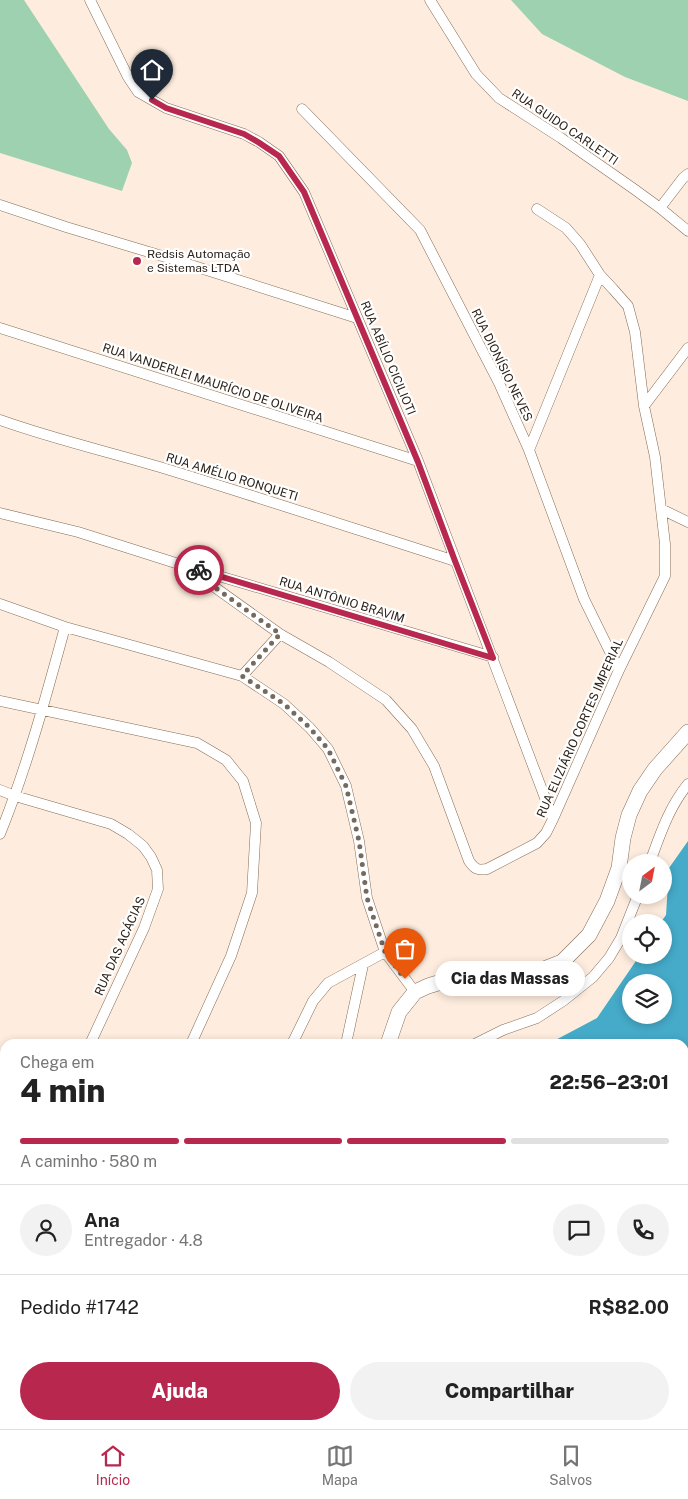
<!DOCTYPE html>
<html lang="pt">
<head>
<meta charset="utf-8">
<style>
	body { margin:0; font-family:"Public Sans",sans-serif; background:#f2f2f2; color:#222; height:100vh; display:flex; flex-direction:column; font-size:19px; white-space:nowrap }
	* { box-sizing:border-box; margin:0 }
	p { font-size:16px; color:#767676 }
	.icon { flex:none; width:28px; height:28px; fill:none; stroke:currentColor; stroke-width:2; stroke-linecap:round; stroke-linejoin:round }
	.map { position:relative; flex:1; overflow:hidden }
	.details { position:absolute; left:0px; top:1039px; width:689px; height:391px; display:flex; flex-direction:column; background:#fff; border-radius:15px 15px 0 0; box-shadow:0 2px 8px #0003 }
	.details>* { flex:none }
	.needle { width:32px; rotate:32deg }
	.controls { position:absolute; left:622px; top:854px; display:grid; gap:10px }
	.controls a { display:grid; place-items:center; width:50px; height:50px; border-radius:50%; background:#fff; box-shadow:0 2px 8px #0003; font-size:25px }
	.pin { position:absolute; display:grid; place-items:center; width:42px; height:42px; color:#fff; margin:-51px -21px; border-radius:50% 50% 50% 0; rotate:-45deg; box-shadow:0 0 5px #0007 }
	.pin .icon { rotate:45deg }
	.courier { position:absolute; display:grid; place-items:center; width:50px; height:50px; margin:-25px; border:4px solid #b8274d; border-radius:50%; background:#fff; color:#222; box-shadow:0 1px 6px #0007 }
	.bubble { position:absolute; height:35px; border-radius:18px; background:#fff; box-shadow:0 2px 8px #0003; font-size:16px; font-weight:800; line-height:35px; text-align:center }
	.overview em { font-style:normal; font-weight:800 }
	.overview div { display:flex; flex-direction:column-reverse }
	.overview { display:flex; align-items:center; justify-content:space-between; height:85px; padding:0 20px }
	h1 { font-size:32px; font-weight:800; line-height:38px }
	.bar { display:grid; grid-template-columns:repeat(4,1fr); gap:8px 5px; align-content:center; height:60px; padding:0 20px }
	.bar i { height:6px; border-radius:4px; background:#e0e0e0 }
	.bar .active { background:#b8274d }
	.bar p { grid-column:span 4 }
	.line { display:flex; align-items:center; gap:12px; padding:0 20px; border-top:1px solid #e0e0e0 }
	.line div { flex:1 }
	.round { display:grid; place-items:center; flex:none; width:52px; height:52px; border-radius:26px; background:#f2f2f2 }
	.cta { display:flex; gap:10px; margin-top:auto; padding:10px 20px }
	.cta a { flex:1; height:58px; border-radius:30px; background:#b8274d; color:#fff; font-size:20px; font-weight:800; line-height:58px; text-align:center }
	.cta a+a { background:#f2f2f2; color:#222 }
	.dock { display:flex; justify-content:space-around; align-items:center; height:70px; border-top:1px solid #e0e0e0; background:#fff; font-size:14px; color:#767676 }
	.dock a { display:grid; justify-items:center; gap:2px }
	.dock .active { color:#b8274d }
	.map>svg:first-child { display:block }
</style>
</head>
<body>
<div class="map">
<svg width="688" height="1429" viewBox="0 0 688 1429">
	<rect width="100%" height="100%" fill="#feedde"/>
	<path fill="#9ed1af" d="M0 0H24L109 129 127 150 132 163 122 191 0 153Z
		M511 0H688V101L625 77 542 34Z"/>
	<path fill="#45abc9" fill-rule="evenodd" d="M688 841V1170L684 1180V1044H548L597 1018 640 955H664V922H661L666 915 669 868ZM631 982H664V1015H631Z
		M366 1425H510L512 1429H366Z"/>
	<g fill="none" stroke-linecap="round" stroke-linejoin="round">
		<g stroke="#856c56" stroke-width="6">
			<path id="service" d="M684 1252 688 1233
				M684 1299 688 1295"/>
		</g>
		<g stroke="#856c56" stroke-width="11">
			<path id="minor" d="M90 0 128 77 138 92 166 108 244 134 259 142 279 156 304 192 418 461 553 819
				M430 0 476 74 499 98 561 138 634 189 660 208 688 231
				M302 109 420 230 499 383 529 450 584 599 619 670
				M0 205 66 227 172 259 357 318
				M660 208 683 178 688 174
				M0 328 418 461
				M644 406 688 348
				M0 420C53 439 109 452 163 468 261 498 358 530 455 561
				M529 450 600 275
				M661 509 688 522
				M0 513 78 532 185 566 493 657
				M185 566 280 634 329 662 386 700 412 729 434 766 469 861C474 868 477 871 487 869L537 843 546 833 553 819 619 670 665 576V544L655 457 644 406 635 332 628 306 613 289 600 275 580 244 566 228 537 209
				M0 604 65 627 242 676 284 704 310 728 328 749 346 786 359 841 367 898 385 952 415 992
				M242 676 280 634
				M0 701 197 743 226 760 243 781 256 823 252 893 231 956 191 1044
				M0 790 15 796 111 824 128 834 143 846 151 857 157 870 158 889 144 928 90 1044
				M0 834C27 767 46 697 65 627
				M650 862C660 835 669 807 688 784
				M292 1044 313 1001 328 983 385 952
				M346 1044 363 965
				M475 1044 503 1030 537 1018 563 1001 593 977 609 958 621 938 638 895
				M0 1221 5 1211
				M0 1276 5 1282
				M0 1408 5 1405
				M343 1425V1429
				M592 1429 593 1425"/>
		</g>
		<g stroke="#856c56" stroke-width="16">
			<path id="secondary" d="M388 1044 399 1012 415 992 428 986 451 979 500 977 544 969 562 962 589 935 607 901 619 868 623 838 629 815 640 791 655 769 688 732
				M302 1429 303 1425"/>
		</g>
		<use href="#service" stroke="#fff" stroke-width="5"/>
		<use href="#minor" stroke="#fff" stroke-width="10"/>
		<use href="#secondary" stroke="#fff" stroke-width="15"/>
	</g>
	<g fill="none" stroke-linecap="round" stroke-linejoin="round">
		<path stroke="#76695e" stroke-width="5" stroke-dasharray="0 9" d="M199 570 185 566 280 634 242 676 284 704 310 728 328 749 346 786 359 841 367 898 385 952 405 979"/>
		<path stroke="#b8274d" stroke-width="6" d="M152 100 166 108 244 134 258 142 279 156 304 192 418 462 455 561 493 658 199 570"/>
	</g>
	<circle fill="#b8274d" stroke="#fff" stroke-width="2" cx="137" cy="261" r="5"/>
	<g text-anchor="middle" stroke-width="4.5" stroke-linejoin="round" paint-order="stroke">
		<g font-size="12" fill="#2c2219" stroke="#fff">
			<text transform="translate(565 127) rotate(34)" y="4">RUA GUIDO CARLETTI</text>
			<text transform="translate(388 358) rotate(67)" y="4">RUA ABÍLIO CICILIOTI</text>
			<text transform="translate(502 365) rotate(64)" y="4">RUA DIONÍSIO NEVES</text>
			<text transform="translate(213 383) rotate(18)" y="4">RUA VANDERLEI MAURÍCIO DE OLIVEIRA</text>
			<text transform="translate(232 477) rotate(17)" y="4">RUA AMÉLIO RONQUETI</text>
			<text transform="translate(342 600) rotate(17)" y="4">RUA ANTÔNIO BRAVIM</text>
			<text transform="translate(580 728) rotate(-66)" y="4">RUA ELIZIÁRIO CORTES IMPERIAL</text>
			<text transform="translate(120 946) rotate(-66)" y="4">RUA DAS ACÁCIAS</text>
		</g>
		<g font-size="12" fill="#2c2219" stroke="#fff" text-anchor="start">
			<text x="147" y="258">Redsis Automação<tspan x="147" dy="14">e Sistemas LTDA</tspan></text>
		</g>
	</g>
</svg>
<div class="controls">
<a><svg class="needle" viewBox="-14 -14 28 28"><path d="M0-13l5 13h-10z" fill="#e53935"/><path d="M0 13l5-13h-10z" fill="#767676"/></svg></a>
<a><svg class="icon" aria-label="locate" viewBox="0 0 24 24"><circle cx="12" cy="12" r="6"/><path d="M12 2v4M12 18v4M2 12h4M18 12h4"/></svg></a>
<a><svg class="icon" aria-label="layers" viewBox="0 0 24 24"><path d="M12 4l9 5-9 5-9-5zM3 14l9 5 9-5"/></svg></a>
</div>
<div class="pin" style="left:405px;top:979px;background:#ea580c"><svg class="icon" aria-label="bag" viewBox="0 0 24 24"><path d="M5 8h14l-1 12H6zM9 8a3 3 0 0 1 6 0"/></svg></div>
<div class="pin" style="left:152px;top:100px;background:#1f2937"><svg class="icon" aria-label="home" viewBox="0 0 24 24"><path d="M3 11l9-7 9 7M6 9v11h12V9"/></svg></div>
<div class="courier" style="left:199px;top:570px"><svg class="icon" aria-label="bike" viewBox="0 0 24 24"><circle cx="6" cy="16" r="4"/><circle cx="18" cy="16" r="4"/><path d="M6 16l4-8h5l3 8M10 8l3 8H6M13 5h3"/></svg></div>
<div class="bubble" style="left:435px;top:961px;width:150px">Cia das Massas</div>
<section class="details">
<div class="overview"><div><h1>4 min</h1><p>Chega em</p></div><em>22:56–23:01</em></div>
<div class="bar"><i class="active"></i><i class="active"></i><i class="active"></i><i></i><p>A caminho · 580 m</p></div>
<div class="line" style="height:90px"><a class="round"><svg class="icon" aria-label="person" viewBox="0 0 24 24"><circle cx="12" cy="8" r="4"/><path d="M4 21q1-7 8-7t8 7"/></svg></a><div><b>Ana</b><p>Entregador · 4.8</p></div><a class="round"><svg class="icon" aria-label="chat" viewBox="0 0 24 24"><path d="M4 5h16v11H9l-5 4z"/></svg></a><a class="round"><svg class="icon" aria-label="phone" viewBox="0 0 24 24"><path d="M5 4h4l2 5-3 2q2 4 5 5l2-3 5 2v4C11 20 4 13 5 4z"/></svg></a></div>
<div class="line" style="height:65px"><div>Pedido #1742</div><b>R$82.00</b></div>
<div class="cta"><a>Ajuda</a><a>Compartilhar</a></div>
</section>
</div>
<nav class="dock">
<a class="active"><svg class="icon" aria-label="home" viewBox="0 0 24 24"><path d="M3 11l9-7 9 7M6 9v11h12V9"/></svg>Início</a>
<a><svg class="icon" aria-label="map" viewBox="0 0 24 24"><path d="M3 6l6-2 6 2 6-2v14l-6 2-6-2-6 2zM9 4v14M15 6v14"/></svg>Mapa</a>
<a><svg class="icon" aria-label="saved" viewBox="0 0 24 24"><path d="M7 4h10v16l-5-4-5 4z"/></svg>Salvos</a>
</nav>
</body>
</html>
